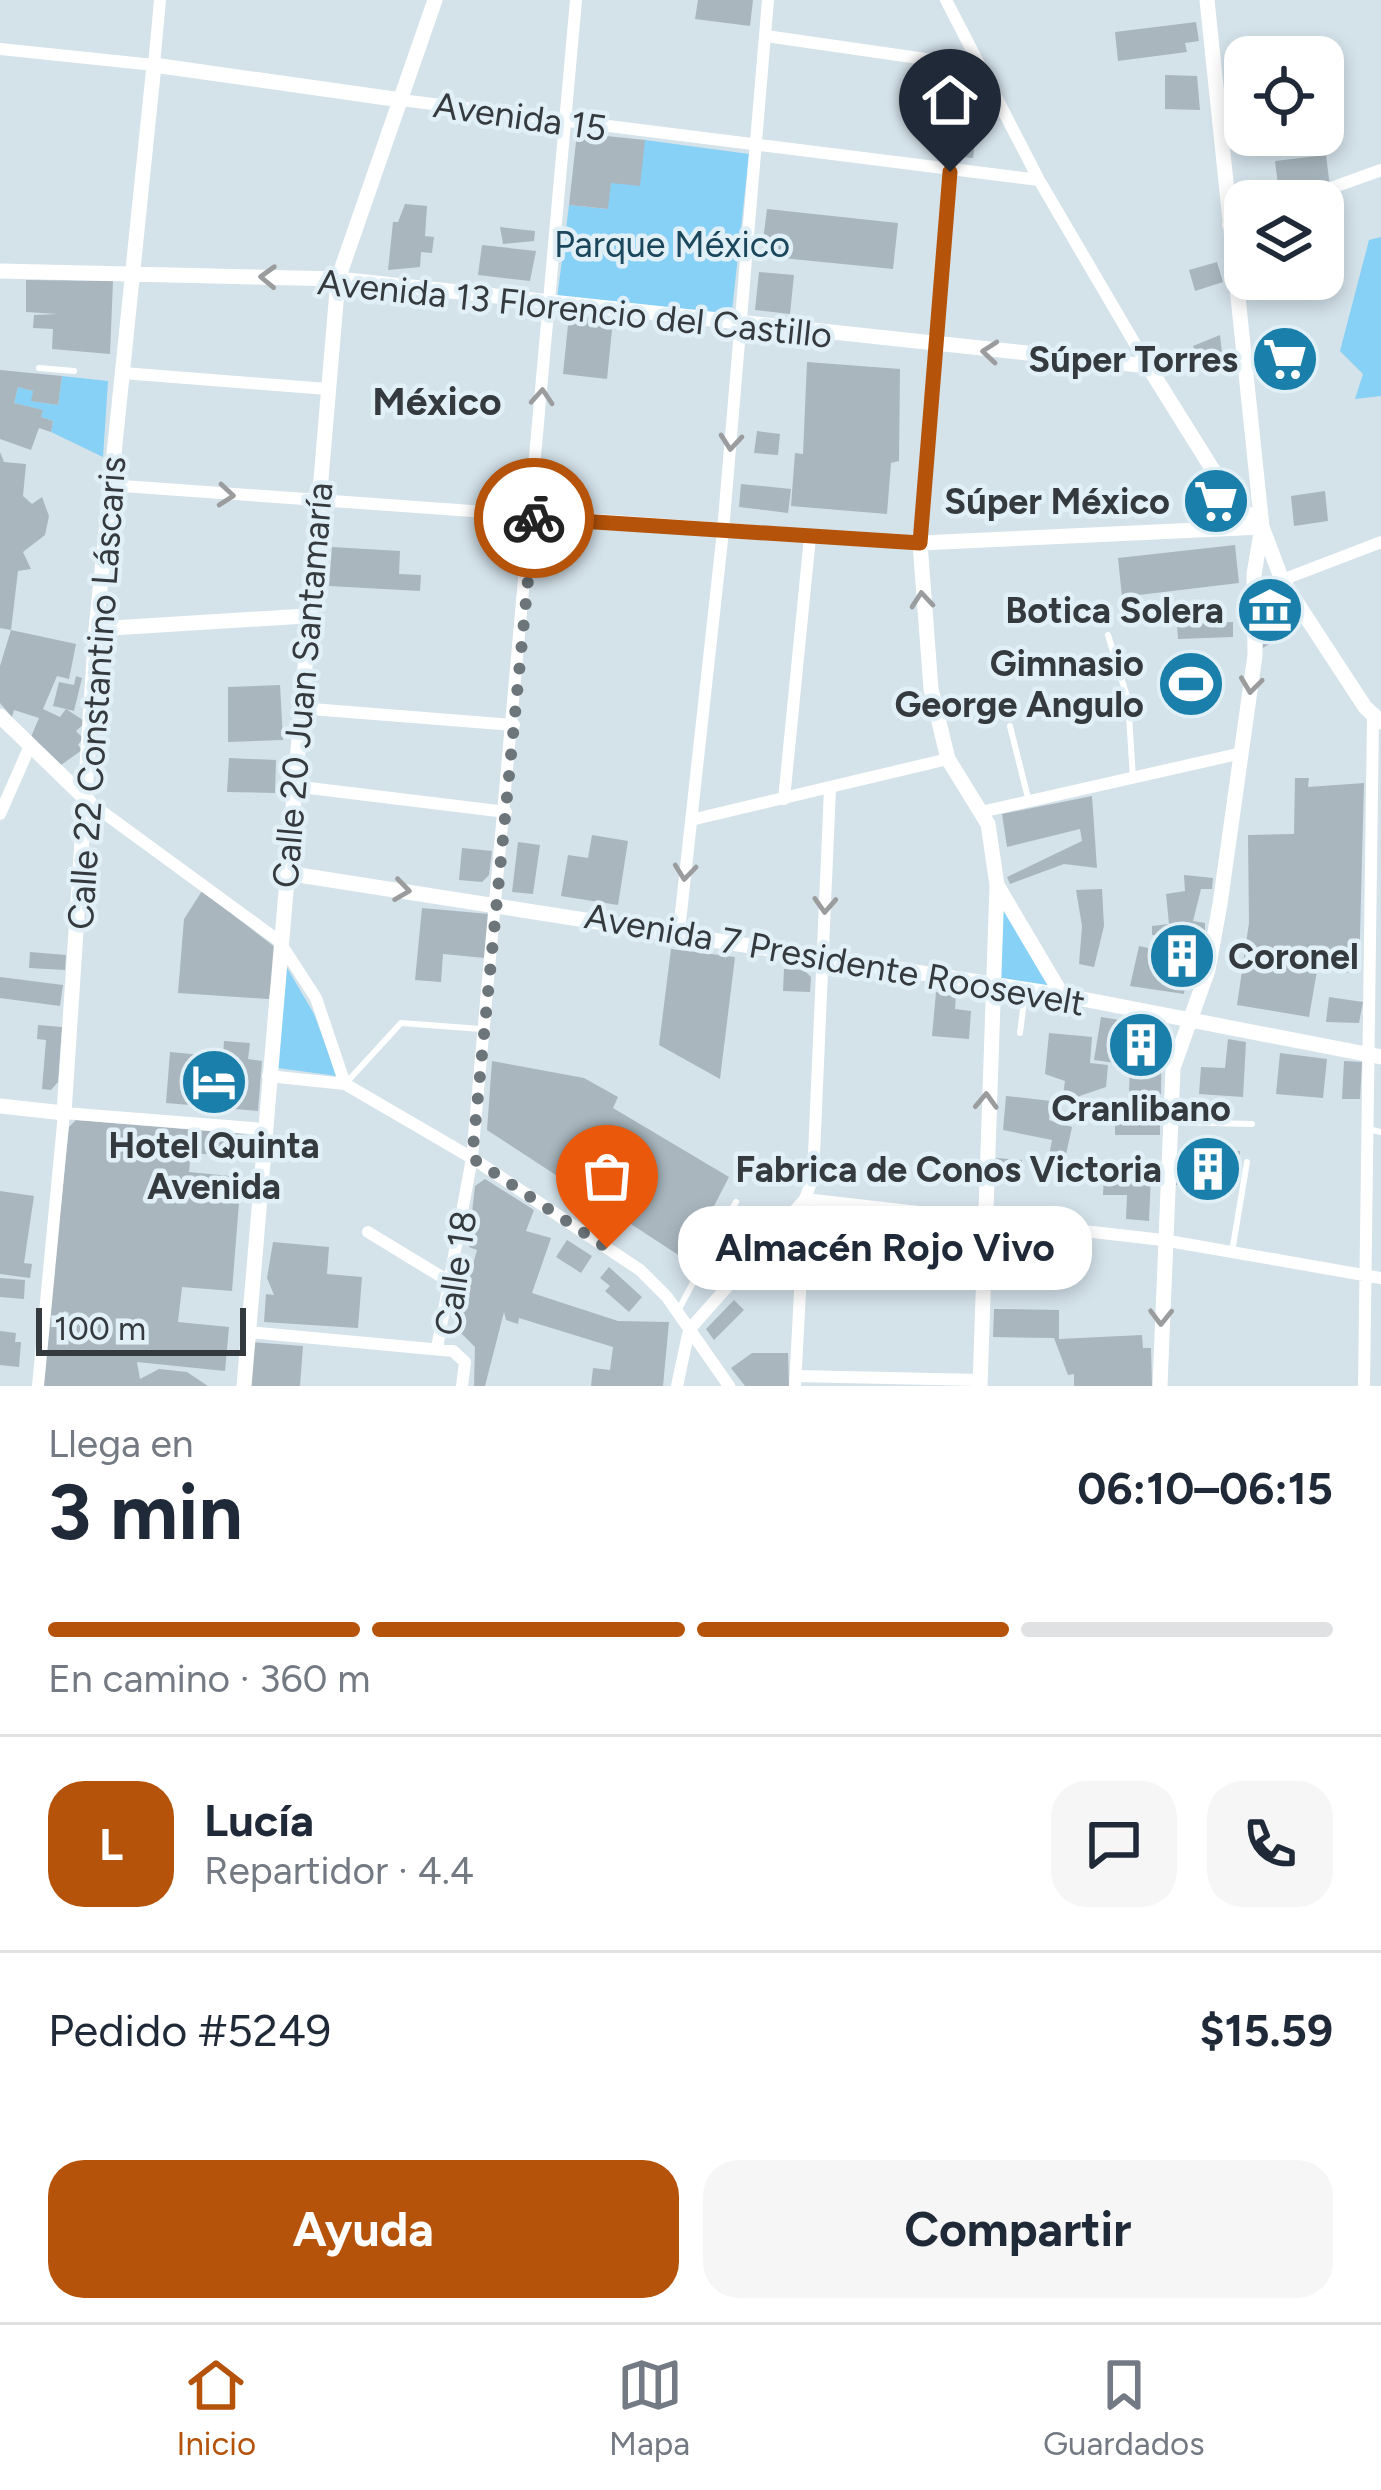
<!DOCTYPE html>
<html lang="es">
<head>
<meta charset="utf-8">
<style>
	body { margin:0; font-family:Figtree,sans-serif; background:#f6f6f7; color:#1f2937; height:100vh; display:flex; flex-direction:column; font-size:45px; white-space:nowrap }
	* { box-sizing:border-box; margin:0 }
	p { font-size:39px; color:#747a83 }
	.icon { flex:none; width:66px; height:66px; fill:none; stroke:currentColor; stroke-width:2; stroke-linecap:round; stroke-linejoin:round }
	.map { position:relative; height:1386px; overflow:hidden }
	.details { display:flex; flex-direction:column; background:#fff; flex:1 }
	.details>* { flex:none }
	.buttons { position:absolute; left:1224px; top:36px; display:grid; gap:24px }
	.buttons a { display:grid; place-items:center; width:120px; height:120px; border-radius:24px; background:#fff; box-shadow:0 6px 18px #0003; font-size:60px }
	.scale { position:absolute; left:36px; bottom:30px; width:210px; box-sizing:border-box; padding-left:12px; border:6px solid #343a3d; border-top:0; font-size:33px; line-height:42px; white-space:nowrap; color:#343a3d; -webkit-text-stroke:9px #e1eff7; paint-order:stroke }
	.pin { position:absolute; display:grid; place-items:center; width:102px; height:102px; color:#fff; margin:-123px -51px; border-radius:50% 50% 50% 0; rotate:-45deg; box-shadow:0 0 12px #0007 }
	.pin .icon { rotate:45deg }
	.courier { position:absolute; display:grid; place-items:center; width:120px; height:120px; margin:-60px; border:9px solid #b45309; border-radius:50%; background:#fff; color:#222; box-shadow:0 3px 15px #0007 }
	.bubble { position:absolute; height:84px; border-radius:36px; background:#fff; box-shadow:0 6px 18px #0003; font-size:39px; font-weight:700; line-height:84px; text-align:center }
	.overview em { font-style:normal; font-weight:700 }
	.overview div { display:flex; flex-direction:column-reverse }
	.overview { display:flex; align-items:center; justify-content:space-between; height:204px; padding:0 48px }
	h1 { font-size:78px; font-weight:700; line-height:90px }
	.bar { display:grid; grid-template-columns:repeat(4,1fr); gap:18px 12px; align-content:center; height:144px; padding:0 48px }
	.bar i { height:15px; border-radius:9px; background:#e0e1e3 }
	.bar .on { background:#b45309 }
	.bar p { grid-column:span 4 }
	.line { display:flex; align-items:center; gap:30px; padding:0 48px; border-top:3px solid #e0e1e3 }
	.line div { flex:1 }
	.round { display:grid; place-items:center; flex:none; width:126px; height:126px; border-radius:36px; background:#f6f6f7 }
	.action { display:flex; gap:24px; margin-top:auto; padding:24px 48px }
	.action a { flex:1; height:138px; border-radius:36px; background:#b45309; color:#fff; font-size:48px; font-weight:700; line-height:138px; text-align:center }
	.action a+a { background:#f6f6f7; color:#1f2937 }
	.tab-bar { display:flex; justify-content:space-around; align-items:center; height:168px; border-top:3px solid #e0e1e3; background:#fff; font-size:33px; color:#747a83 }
	.tab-bar a { display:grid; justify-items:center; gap:6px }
	.tab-bar .on { color:#b45309 }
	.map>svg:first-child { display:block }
</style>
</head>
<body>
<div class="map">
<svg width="1381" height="1386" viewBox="0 0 1381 1386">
	<rect width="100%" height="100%" fill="#d4e2ea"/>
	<path fill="#87d0f6" d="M645 140 749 154 731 320 557 299 569 205 607 209 611 183Z
		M1381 237V396L1355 399 1363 374 1340 351 1369 240Z
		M62 376 108 381 103 457 51 432 53 421 41 417 42 410 14 403 18 387 33 391 32 401 58 405Z
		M997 885 1062 995 989 984Z
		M282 959 314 1014 337 1076 278 1068Z"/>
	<path fill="#a9b6be" d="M698 0H753L750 26 695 19Z
		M1196 22 1199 41 1185 43 1187 52 1118 61 1115 32Z
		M1165 75 1197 76 1200 110 1165 109Z
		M948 107 978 111 973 158 942 155Z
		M577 133 645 140 640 186 611 183 608 209 569 205Z
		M1268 135H1321L1322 144 1270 150Z
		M1326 155 1330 187 1279 193 1275 161Z
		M405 204 427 206 425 236 434 237 432 253 421 252 420 267 388 270 393 222H398Z
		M767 209 898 223 893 269 761 256Z
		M500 227 535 231 534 241 503 244Z
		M482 245 536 251 530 281 478 275Z
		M1217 262 1223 282 1195 291 1189 270Z
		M759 272 794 275 790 314 755 310Z
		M1259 279H1294L1296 293 1261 297Z
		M26 280 113 281 110 354 52 349 53 329 33 328 34 315 58 314 26 312Z
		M569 315 613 320 607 379 563 374Z
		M1220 335 1223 362 1202 368 1193 346Z
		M1302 348 1304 366 1268 369 1266 351Z
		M807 362 900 369 899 461 891 463 887 514 791 506 795 453 803 454Z
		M0 370 62 376 58 405 31 401 33 391 18 387 14 403 43 410 41 417 53 421 51 432 39 428 31 450 0 439Z
		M757 431 780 434 778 455 754 453Z
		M0 452 4 462 26 464 23 496 32 504 42 497 49 516 45 535 23 552 31 569 18 571 11 630 76 644 69 679 57 676 43 709 60 717 66 709 53 706 59 682 74 685 76 676 82 678 74 711 66 709 86 722 76 731 83 738 78 745 82 750 61 765 31 737 39 718 14 710 12 717 0 703V666L11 630 0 628Z
		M741 484 791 489 788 513 739 507Z
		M1325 491 1328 521 1294 526 1291 496Z
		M1217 493 1228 515 1204 520 1202 508Z
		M1235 545 1239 583 1122 597 1118 558Z
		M332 547 400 551 399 574 421 575 420 591 329 586Z
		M1264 587 1291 630 1263 648 1261 590Z
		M1233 622V637L1178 639 1177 624Z
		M280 685 283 740 228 742V687Z
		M229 758 276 760 275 793 227 792Z
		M1295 778H1309L1308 787 1364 783 1359 973 1317 971 1309 1017 1237 1005 1249 923 1248 835 1294 834Z
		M1092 796 1097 868 1064 864 1010 884 1007 877 1082 841 1080 829 1007 847 1002 814Z
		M592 835 628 841 618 905 561 896 568 855 588 858Z
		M518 842 540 845 533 894 512 892Z
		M462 848 492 851 489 875 482 882 459 880Z
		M1184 875 1213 878 1212 889H1201L1193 921 1205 923V937L1152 935V926L1169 924 1166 894 1185 891Z
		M1102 889 1104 926 1094 967 1079 964 1082 926 1076 890Z
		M202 891 276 948 269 999 178 993 184 919Z
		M422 908 489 914 485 958 443 954 441 982 415 980Z
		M1205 942 1202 962 1187 964 1184 994 1130 986 1139 946 1162 951 1166 943Z
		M671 949 735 957 720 1079 659 1045Z
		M30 952 66 955 65 970 29 968Z
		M784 969 804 970 811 977 810 992 783 991Z
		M0 977 63 985 60 1006 0 998Z
		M936 992 956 994 955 1009 971 1011 969 1039 932 1036Z
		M1329 997 1363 1002 1359 1023 1326 1022Z
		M1101 1017 1162 1027 1161 1094 1129 1093 1130 1065 1094 1060Z
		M38 1025 62 1027 58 1082 51 1090 42 1089 46 1040 37 1039Z
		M1049 1033 1092 1037 1090 1063 1108 1065 1106 1087 1062 1102 1065 1081 1045 1074Z
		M1228 1039 1246 1042 1243 1097 1199 1094 1201 1067 1225 1068Z
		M224 1041 250 1043 248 1059 262 1061 258 1111 166 1103 170 1052 223 1057Z
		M1280 1053 1327 1059 1323 1098 1276 1094Z
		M492 1061 584 1078 618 1097 613 1108 729 1177 686 1260 487 1130Z
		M1344 1061 1362 1062 1360 1099H1342Z
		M1006 1096 1051 1101 1049 1120 1072 1127 1065 1159 1049 1156 1052 1140 1003 1130Z
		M1115 1114H1160V1135H1115Z
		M76 1120 244 1134 242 1157 191 1153 189 1172 241 1177 232 1291 182 1287 178 1322 229 1327 225 1371 137 1362 140 1379 159 1369 187 1372 208 1386H42L69 1127Z
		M1192 1150 1240 1151V1174H1215V1186L1176 1185 1177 1165H1192Z
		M996 1158 1022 1160 1019 1184 993 1181Z
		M1104 1173 1151 1174 1149 1221 1126 1219 1127 1195H1103Z
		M485 1179 534 1210 526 1231 551 1238 532 1293 618 1321 669 1322 663 1386H591L593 1368 610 1370 613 1347 519 1318 518 1324 506 1320 504 1312 485 1386H474L475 1347 455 1327 477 1250 469 1247 476 1222 471 1221 475 1186Z
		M0 1191 34 1196 24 1263 32 1264 30 1278 0 1274Z
		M908 1226 961 1227 960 1279H907Z
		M567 1240 592 1256 581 1273 556 1257Z
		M273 1242 329 1247 327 1274 362 1277 358 1328 264 1322 266 1294 274 1295 267 1278Z
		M609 1267 642 1297 629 1312 605 1291 610 1286 600 1278Z
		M0 1278 25 1280 24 1299 0 1297Z
		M734 1300 744 1310 714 1340 706 1329Z
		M994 1309 1059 1310V1339L1142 1335 1143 1348H1151L1152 1386H1074V1374L1068 1375 1054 1338 993 1337Z
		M0 1331 16 1333 15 1342H21L19 1367 0 1365Z
		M252 1342 303 1346 300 1386H249Z
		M752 1353H788L789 1386H745L731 1368Z"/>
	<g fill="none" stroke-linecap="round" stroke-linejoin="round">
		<path stroke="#fff" stroke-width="6" d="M39 368 74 371
			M1108 635 1128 700 1133 778
			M1010 726 1028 798
			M1020 1033 1025 993
			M346 1083 401 1023 481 1029
			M1173 1122 1252 1124
			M1368 1129 1381 1132
			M1232 1252 1247 1162
			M679 1309 736 1202"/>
		<path stroke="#fff" stroke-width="12" d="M946 0 1039 180 1148 366
			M766 36 981 67
			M0 49 154 65 160 0
			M401 100 1039 180
			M1295 201 1381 170
			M1228 225 1245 219
			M123 373 327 389
			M109 485 920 543 950 172
			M1282 580 1381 542
			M299 708 514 725
			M293 786 506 812
			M784 799 810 537
			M89 802 279 941 316 998 345 1084
			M981 812 1242 753
			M0 814 29 748
			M691 820 948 759
			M679 931 723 531 768 0
			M268 1076 345 1084 472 1158 640 1270 667 1297 729 1386
			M368 1232 450 1282
			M759 1253H785L802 1262
			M249 1332 453 1351 465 1362 462 1386
			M437 1348 472 1158 576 0
			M796 1376 980 1380
			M38 1386 64 1113 264 1129
			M677 1386 689 1330 805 1199 1163 1240 1381 1278
			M795 1386 805 1199 813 1177 830 789
			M1364 1386 1373 717"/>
		<path stroke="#fff" stroke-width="15" d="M1207 0 1262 527 1282 580 1365 707 1381 722
			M0 271 338 279 1148 366 1231 499 1262 527
			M96 629 306 616
			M0 716 89 802
			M286 873 1062 995 1381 1057
			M997 885 1062 995
			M0 1106 64 1113 96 629 154 65 401 100
			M244 1386 338 279 435 0
			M980 1386 997 885 988 824 948 759 931 689 920 543 1262 527
			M1160 1386 1173 1068 1208 970 1220 904 1255 655 1254 574 1262 527"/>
	</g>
	<defs><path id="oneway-chevron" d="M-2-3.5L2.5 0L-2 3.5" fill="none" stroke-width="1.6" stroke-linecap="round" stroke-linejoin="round" transform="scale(3)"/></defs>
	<g stroke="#9a9c9e">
		<use href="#oneway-chevron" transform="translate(268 277) rotate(-178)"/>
		<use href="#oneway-chevron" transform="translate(990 352) rotate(-175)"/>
		<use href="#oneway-chevron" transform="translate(542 397) rotate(-86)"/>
		<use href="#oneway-chevron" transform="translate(731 442) rotate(95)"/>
		<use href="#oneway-chevron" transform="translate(226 495) rotate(5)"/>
		<use href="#oneway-chevron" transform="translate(922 600) rotate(-95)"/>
		<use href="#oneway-chevron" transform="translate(1251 685) rotate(97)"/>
		<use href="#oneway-chevron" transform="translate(685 872) rotate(96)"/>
		<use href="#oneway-chevron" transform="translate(402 890) rotate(8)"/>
		<use href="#oneway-chevron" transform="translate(825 905) rotate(93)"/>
		<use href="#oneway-chevron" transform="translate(986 1101) rotate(-88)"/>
		<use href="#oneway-chevron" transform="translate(1161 1317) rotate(91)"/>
	</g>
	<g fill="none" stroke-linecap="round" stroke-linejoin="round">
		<path stroke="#6c757a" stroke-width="12" stroke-dasharray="0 21.6" d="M534 518 472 1158 607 1248"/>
		<path stroke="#b45309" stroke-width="15" d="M534 518 920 543 950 172"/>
	</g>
	<defs>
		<g id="supermarket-disc" transform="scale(3.45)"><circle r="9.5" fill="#1a7faa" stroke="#e1eff7"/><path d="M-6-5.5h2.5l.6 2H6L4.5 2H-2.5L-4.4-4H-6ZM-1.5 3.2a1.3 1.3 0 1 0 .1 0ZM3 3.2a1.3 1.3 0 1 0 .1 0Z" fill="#fff"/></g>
		<g id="museum-disc" transform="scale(3.45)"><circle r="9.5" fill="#1a7faa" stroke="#e1eff7"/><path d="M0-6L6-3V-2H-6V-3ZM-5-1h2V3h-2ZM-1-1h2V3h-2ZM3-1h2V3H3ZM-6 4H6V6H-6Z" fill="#fff"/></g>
		<g id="stadium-disc" transform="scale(3.45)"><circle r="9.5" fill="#1a7faa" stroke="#e1eff7"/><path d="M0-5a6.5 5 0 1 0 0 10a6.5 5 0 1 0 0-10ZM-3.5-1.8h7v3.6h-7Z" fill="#fff"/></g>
		<g id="building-disc" transform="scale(3.45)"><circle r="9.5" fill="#1a7faa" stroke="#e1eff7"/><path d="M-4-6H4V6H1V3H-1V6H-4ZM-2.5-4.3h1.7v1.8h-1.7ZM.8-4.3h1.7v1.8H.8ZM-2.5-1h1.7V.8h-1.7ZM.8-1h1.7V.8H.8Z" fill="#fff"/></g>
		<g id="hotel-disc" transform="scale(3.45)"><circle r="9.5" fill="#1a7faa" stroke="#e1eff7"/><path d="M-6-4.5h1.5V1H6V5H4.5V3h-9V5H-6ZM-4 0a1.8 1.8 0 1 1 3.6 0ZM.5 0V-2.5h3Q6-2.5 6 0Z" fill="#fff"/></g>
	</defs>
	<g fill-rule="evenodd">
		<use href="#supermarket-disc" x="1285" y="359"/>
		<use href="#supermarket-disc" x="1216" y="501"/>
		<use href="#museum-disc" x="1270" y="610"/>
		<use href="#stadium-disc" x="1191" y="684"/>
		<use href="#building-disc" x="1182" y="956"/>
		<use href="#building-disc" x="1141" y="1045"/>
		<use href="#hotel-disc" x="214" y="1082"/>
		<use href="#building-disc" x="1208" y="1169"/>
	</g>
	<g text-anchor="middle" stroke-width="9" stroke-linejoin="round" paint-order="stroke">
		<g font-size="36" fill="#343a3d" stroke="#e1eff7">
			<text transform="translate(520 116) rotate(8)" y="13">Avenida 15</text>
			<text transform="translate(575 308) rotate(6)" y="13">Avenida 13 Florencio del Castillo</text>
			<text transform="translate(302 685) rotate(-85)" y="13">Calle 20 Juan Santamaría</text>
			<text transform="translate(96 693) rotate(-86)" y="13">Calle 22 Constantino Láscaris</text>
			<text transform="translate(835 959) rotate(10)" y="13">Avenida 7 Presidente Roosevelt</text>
			<text transform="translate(455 1273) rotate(-82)" y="13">Calle 18</text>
		</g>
		<g font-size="36" fill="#1b475c" stroke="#e1eff7">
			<text x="672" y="257">Parque México</text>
		</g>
		<g font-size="36" font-weight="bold" fill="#343a3d" stroke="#e1eff7" text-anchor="end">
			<text x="1238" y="372">Súper Torres</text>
			<text x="1170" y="514">Súper México</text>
			<text x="1224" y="623">Botica Solera</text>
			<text x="1144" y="676">Gimnasio<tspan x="1144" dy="41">George Angulo</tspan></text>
			<text x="1228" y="969" text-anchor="start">Coronel</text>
			<text x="1141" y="1121" text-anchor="middle">Cranlibano</text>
			<text x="214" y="1158" text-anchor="middle">Hotel Quinta<tspan x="214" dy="41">Avenida</tspan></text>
			<text x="1162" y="1182">Fabrica de Conos Victoria</text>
		</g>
		<g font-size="39" font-weight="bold" fill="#343a3d" stroke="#e1eff7">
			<text x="437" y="415">México</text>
		</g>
	</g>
</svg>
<div class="buttons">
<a><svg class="icon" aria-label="locate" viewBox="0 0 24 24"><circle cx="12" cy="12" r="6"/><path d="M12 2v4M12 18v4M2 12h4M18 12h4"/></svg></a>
<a><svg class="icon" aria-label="layers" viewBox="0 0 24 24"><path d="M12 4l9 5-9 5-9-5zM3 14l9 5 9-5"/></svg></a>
</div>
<div class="scale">100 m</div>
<div class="pin" style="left:607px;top:1248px;background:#ea580c"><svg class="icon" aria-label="bag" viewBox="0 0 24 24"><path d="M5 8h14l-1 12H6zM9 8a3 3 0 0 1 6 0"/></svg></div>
<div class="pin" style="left:950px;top:172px;background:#1f2937"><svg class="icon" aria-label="home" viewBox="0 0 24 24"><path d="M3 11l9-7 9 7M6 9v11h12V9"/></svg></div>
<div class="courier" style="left:534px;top:518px"><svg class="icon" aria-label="bike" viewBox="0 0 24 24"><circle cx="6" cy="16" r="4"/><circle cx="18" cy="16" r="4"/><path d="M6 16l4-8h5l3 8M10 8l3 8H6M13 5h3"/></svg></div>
<div class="bubble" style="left:678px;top:1206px;width:414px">Almacén Rojo Vivo</div>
</div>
<section class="details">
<div class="overview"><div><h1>3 min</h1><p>Llega en</p></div><em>06:10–06:15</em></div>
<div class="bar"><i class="on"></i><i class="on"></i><i class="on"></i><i></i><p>En camino · 360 m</p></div>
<div class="line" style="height:216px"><b class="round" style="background:#b45309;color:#fff">L</b><div><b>Lucía</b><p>Repartidor · 4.4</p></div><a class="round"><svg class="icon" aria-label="chat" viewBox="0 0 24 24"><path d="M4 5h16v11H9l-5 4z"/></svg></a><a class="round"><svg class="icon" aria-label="phone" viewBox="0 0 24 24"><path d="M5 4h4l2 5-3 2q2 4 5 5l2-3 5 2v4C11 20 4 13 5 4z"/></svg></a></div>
<div class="line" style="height:156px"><div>Pedido #5249</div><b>$15.59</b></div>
<div class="action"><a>Ayuda</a><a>Compartir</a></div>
</section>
<nav class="tab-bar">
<a class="on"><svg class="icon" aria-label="home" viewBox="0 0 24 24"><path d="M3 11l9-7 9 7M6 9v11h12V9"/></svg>Inicio</a>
<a><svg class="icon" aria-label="map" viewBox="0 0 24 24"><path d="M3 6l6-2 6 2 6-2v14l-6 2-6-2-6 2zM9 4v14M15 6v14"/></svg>Mapa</a>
<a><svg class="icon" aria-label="saved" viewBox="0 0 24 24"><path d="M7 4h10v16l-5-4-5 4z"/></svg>Guardados</a>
</nav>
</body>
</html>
